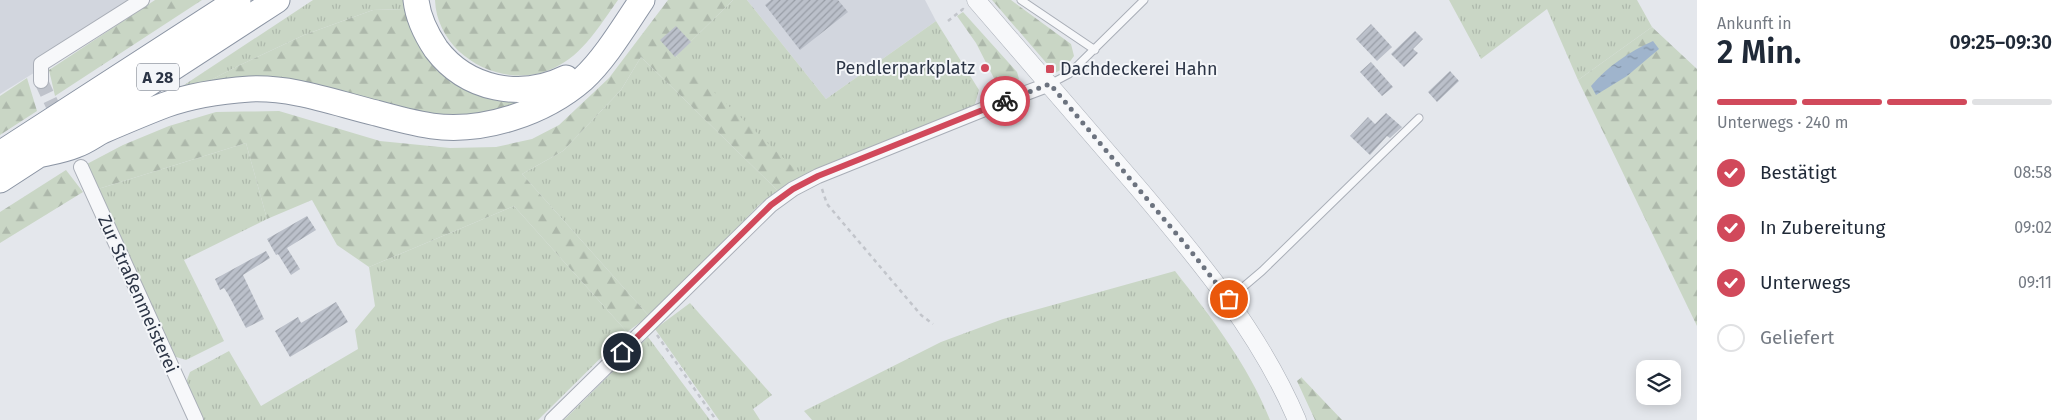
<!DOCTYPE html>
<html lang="de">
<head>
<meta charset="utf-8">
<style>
	body { margin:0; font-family:"Fira Sans",sans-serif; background:#f2f2f3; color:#1f2937; height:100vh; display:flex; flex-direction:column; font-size:19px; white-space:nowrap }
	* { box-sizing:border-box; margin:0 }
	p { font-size:16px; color:#747a83 }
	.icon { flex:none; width:28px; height:28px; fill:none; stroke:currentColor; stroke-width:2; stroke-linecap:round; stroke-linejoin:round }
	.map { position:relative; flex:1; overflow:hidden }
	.panel { display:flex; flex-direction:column; background:#fff; width:375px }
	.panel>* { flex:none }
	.fabs { position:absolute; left:1636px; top:360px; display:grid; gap:10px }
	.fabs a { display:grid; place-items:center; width:45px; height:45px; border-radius:10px; background:#fff; box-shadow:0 2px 12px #0003; font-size:25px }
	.pin { position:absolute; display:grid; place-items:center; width:42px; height:42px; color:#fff; margin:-21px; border:2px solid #fff; border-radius:50%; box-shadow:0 1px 5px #0007 }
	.courier { position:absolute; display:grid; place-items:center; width:50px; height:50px; margin:-25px; border:4px solid #d1495b; border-radius:50%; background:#fff; color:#222; box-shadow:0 1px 6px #0007 }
	.summary em { font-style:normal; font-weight:600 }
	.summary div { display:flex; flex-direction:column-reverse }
	.summary { display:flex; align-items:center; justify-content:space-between; height:85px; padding:0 20px }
	h1 { font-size:32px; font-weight:600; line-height:38px }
	.bar { display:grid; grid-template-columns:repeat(4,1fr); gap:8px 5px; align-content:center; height:60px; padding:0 20px }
	.bar i { height:6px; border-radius:4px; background:#e0e1e3 }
	.bar .selected { background:#d1495b }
	.bar p { grid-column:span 4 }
	ol { padding:0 20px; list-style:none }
	li { display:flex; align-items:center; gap:15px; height:55px }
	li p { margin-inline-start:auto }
	li .icon { padding:5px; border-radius:50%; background:#d1495b; color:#fff; stroke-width:4 }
	li:last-child { color:#747a83 }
	li i { width:28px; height:28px; border:2px solid #e0e1e3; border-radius:50% }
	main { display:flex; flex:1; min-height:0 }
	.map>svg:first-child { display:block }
</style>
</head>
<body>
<main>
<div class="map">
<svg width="1697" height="420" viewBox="0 0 1697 420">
	<defs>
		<pattern id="grass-tufts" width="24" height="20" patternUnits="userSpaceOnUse" patternTransform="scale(1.25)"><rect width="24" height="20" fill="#c9d6c5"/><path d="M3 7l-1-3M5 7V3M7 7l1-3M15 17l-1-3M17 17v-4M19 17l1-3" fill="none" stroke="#adb8ab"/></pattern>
		<pattern id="forest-firs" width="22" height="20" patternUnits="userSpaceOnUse" patternTransform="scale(1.25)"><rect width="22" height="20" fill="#c9d6c5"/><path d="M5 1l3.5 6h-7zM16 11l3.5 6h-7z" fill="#adb8ab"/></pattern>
		<pattern id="water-ripples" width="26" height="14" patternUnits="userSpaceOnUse" patternTransform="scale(1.25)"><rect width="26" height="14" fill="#9fb4cc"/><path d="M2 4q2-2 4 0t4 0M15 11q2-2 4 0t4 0" fill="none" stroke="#8293a7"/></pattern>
		<pattern id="building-hatch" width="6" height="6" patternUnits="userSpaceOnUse" patternTransform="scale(1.25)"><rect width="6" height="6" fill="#bbc0ca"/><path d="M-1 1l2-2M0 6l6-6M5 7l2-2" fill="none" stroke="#989da6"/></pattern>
	</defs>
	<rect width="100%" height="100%" fill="#e4e7ec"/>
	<path fill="#d2d6de" d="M0 0H151L0 94Z
		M747 0H925L936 21 826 99Z"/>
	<path fill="url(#grass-tufts)" d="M313 0H405L406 9 373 10 304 35 238 66 197 87 166 97Z
		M733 0H747L826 99 936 21 979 90 975 104 969 110 792 183 676 56Z
		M1449 0H1637L1652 27 1578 80 1547 9 1481 59Z
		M641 57 778 191 759 205 678 290 649 316 522 174 563 151 621 90Z
		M246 143 267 219 184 260 224 341 186 360 173 356 98 189Z
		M514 206 627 332 538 420H202L185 385 190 372 229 351 261 406 358 349 355 330 375 306 369 267Z
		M1175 271C1211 317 1248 365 1270 420H812L804 411 941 342 1003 319Z
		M690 303 772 395 753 409 760 420H719L655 329Z
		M648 337 710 420H564Z"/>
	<path fill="url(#forest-firs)" d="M155 0H202L55 96 49 70Z
		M435 0H618C600 25 583 55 554 68 504 92 437 56 435 0Z
		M668 0H733L676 56 796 170 792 183 778 191 641 57 621 90 563 151 522 174 649 316 627 332 514 206 369 267 337 245 312 200 267 219 246 143 98 189 85 165 123 145 169 126 216 112 279 111 380 141 450 148 496 147 532 139 559 125 609 78Z
		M992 0H1011L1071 44 1074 56 1066 67 1055 73Z
		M406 9 456 82 472 93 495 99 525 104 466 119 197 87 238 66 304 35 373 10Z
		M963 12 1017 72 1019 79 1014 87 1000 90 976 43 957 16Z
		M1652 27 1697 69V326L1578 80Z
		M27 78 37 111 0 135V96Z
		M66 170 83 192 0 243V212Z
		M1302 377V378L1342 420H1315L1297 381Z"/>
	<path fill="url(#water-ripples)" d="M1653 41 1659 49 1627 76 1596 95 1591 86C1608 66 1629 52 1653 41Z"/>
	<path fill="url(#building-hatch)" d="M771 0H838L848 12 800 50 765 5Z
		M1371 24 1392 47 1377 61 1356 39Z
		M676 26 691 42 675 57 660 40Z
		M1415 31 1423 39 1413 49 1418 53 1404 67 1391 54Z
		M1371 62 1393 87 1382 96 1360 72Z
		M1450 71 1459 81 1437 102 1428 92Z
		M1386 113 1402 127 1390 138 1387 136 1370 155 1350 136 1368 117 1375 124Z
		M307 216 316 230 287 248 300 269 291 275 278 254 276 255 267 239Z
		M266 251 270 258 243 275 264 319 246 328 228 294 224 288 220 290 215 279Z
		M336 302 348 322 290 357 275 331 298 317 301 323Z"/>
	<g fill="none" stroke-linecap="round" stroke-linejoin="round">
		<path stroke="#bfc3cb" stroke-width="14" stroke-dasharray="14 7" stroke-linecap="butt" d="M41 81 60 121"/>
		<g stroke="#a9aeb7" stroke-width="9">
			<path id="service" d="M1021 0 1095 50
				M1050 84 1069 74 1144 0
				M1229 299 1262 271 1419 118"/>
		</g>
		<g stroke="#a9aeb7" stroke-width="16">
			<path id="minor" d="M41 81V64L142 0
				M81 167 196 420
				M552 420 771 205 793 189 818 176 997 104 1050 84"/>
		</g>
		<g stroke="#a9aeb7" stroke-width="19">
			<path id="tertiary" d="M976 0C1030 63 1085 126 1139 189 1200 261 1260 333 1297 420"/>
		</g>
		<g stroke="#8b94a3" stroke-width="27">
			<path id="motorway" d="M416 0C418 18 426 34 436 49 467 90 521 100 566 78
				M0 154 238 0
				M39 155C51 152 64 150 76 145 85 142 93 136 102 131 123 122 144 113 165 105 192 95 222 91 250 89 293 87 335 103 376 113 394 118 413 123 432 126 483 133 544 113 583 79 605 59 625 25 642 0
				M0 180 277 0"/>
		</g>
		<path stroke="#c2c5cb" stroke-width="2.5" stroke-dasharray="4 4" stroke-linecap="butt" d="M948 21 963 9 964 10
			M822 189 827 204 921 315 933 324
			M657 335 716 420"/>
		<use href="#service" stroke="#f7f8fa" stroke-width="7"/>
		<use href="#minor" stroke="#f7f8fa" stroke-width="14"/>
		<use href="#tertiary" stroke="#f7f8fa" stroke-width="18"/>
		<use href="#motorway" stroke="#fff" stroke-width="25"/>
	</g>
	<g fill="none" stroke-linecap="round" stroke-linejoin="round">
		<path stroke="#6c737f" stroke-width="5" stroke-dasharray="0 9" d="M1005 101 1050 84 1185 244 1229 299"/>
		<path stroke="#d1495b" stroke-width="6" d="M622 352 771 205 793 189 818 176 1005 101"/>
	</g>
	<g fill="#d1495b" stroke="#f4f6f9" stroke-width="2">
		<circle cx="985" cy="68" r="5"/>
		<rect x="1045" y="64" width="10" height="10" rx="2.5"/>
	</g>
	<g text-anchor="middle" stroke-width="4" stroke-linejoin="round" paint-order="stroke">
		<rect fill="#f4f6f9" stroke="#676e7b" stroke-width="1" x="137" y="63.5" width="42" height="27" rx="4"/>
		<g font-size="16" font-weight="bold" fill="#2b3445">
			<text x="158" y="83">A 28</text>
		</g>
		<g font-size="18" fill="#2b3445" stroke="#f4f6f9" text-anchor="end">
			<text x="975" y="74">Pendlerparkplatz</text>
			<text x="1060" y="75" text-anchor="start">Dachdeckerei Hahn</text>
		</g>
		<g font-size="18" fill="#2b3445" stroke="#f4f6f9">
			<text transform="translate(138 294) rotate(66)" y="6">Zur Straßenmeisterei</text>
		</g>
	</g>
</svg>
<div class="fabs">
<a><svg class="icon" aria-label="layers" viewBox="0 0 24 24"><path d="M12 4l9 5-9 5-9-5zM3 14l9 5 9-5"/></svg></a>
</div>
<div class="pin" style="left:1229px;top:299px;background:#ea580c"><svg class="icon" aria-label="bag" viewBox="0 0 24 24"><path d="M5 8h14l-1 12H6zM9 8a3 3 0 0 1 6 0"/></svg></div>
<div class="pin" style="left:622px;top:352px;background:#1f2937"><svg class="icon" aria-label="home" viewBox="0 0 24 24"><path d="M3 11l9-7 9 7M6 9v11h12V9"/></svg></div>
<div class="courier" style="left:1005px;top:101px"><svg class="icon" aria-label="bike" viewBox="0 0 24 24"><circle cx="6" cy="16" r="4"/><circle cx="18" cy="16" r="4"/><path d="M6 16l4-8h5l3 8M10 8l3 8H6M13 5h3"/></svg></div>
</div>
<section class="panel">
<div class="summary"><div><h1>2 Min.</h1><p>Ankunft in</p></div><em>09:25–09:30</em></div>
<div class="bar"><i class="selected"></i><i class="selected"></i><i class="selected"></i><i></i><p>Unterwegs · 240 m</p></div>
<ol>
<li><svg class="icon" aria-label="check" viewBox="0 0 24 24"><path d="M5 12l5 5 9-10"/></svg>Bestätigt<p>08:58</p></li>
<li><svg class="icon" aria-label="check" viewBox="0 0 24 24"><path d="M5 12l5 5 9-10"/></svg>In Zubereitung<p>09:02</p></li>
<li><svg class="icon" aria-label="check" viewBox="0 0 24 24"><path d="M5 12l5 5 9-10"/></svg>Unterwegs<p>09:11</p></li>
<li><i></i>Geliefert</li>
</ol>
</section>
</main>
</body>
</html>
